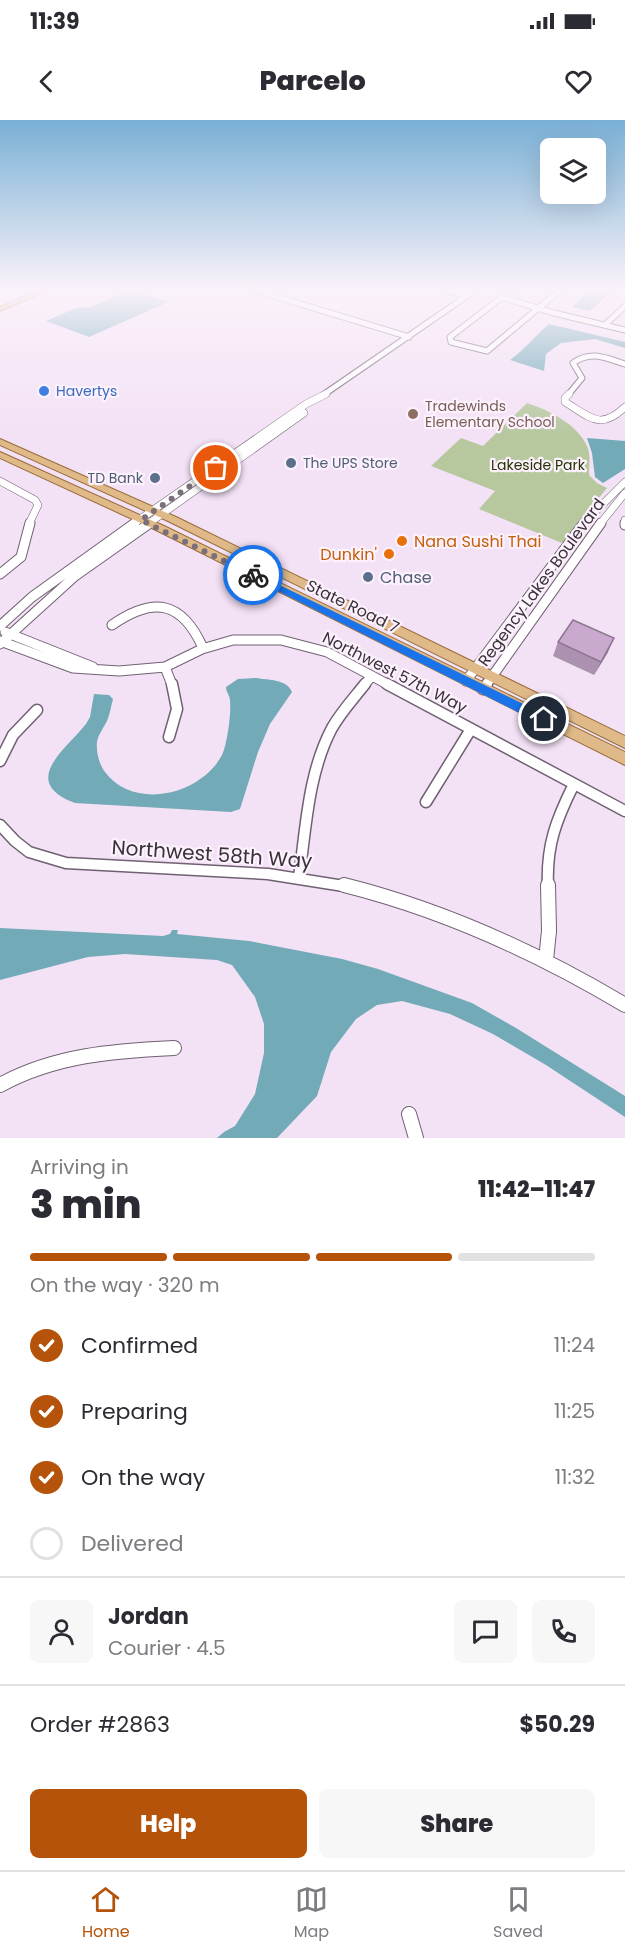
<!DOCTYPE html>
<html lang="en">
<head>
<meta charset="utf-8">
<style>
	body { margin:0; font-family:Poppins,sans-serif; background:#f7f7f7; color:#2b2b33; height:100vh; display:flex; flex-direction:column; font-size:22px; white-space:nowrap }
	* { box-sizing:border-box; margin:0 }
	p { font-size:20px; color:#7c7c81 }
	.icon { flex:none; width:33px; height:33px; fill:none; stroke:currentColor; stroke-width:2; stroke-linecap:round; stroke-linejoin:round }
	.map { position:relative; height:1018px; overflow:hidden }
	.sheet { display:flex; flex-direction:column; background:#fff; flex:1 }
	.sheet>* { flex:none }
	.controls { position:absolute; left:540px; top:18px; display:grid; gap:12px }
	.controls a { display:grid; place-items:center; width:66px; height:66px; border-radius:9px; background:#fff; box-shadow:0 6px 24px #0002; font-size:30px }
	.pin { position:absolute; display:grid; place-items:center; width:51px; height:51px; color:#fff; margin:-26px; border:3px solid #fff; border-radius:50%; box-shadow:0 2px 6px #0007 }
	.courier { position:absolute; display:grid; place-items:center; width:60px; height:60px; margin:-30px; border:4px solid #1a73e8; border-radius:50%; background:#fff; color:#222; box-shadow:0 2px 8px #0007 }
	.headline em { font-style:normal; font-weight:800 }
	.headline div { display:flex; flex-direction:column-reverse }
	.headline { display:flex; align-items:center; justify-content:space-between; height:102px; padding:0 30px }
	h1 { font-size:39px; font-weight:800; line-height:45px }
	.bar { display:grid; grid-template-columns:repeat(4,1fr); gap:9px 6px; align-content:center; height:72px; padding:0 30px }
	.bar i { height:8px; border-radius:4px; background:#e1e1e2 }
	.bar .active { background:#b45309 }
	.bar p { grid-column:span 4 }
	.line { display:flex; align-items:center; gap:15px; padding:0 30px; border-top:2px solid #e1e1e2 }
	.line div { flex:1 }
	.round { display:grid; place-items:center; flex:none; width:63px; height:63px; border-radius:9px; background:#f7f7f7 }
	ol { padding:0 30px; list-style:none }
	li { display:flex; align-items:center; gap:18px; height:66px }
	li p { margin-inline-start:auto }
	li .icon { padding:6px; border-radius:50%; background:#b45309; color:#fff; stroke-width:4 }
	li:last-child { color:#7c7c81 }
	li i { width:33px; height:33px; border:3px solid #e1e1e2; border-radius:50% }
	.button { display:flex; gap:12px; margin-top:auto; padding:12px 30px }
	.button a { flex:1; height:69px; border-radius:9px; background:#b45309; color:#fff; font-size:24px; font-weight:800; line-height:69px; text-align:center }
	.button a+a { background:#f7f7f7; color:#2b2b33 }
	.status { display:flex; justify-content:space-between; align-items:center; height:42px; padding:0 30px; background:#fff; direction:ltr }
	.status svg { height:16px; fill:currentColor }
	header { display:flex; justify-content:space-between; align-items:center; height:78px; padding:0 30px; background:#fff; font-size:27px; font-weight:800 }
	.tab-bar { display:flex; justify-content:space-around; align-items:center; height:84px; border-top:2px solid #e1e1e2; background:#fff; font-size:16px; color:#7c7c81 }
	.tab-bar a { display:grid; justify-items:center; gap:3px }
	.tab-bar .active { color:#b45309 }
	.map>svg:first-child { display:block }
</style>
</head>
<body>
<div class="status"><b>11:39</b><svg viewBox="0 0 49 12"><path d="M0 12V9h3v3zM5 12V6h3v6zM10 12V3h3v9zM15 12V0h3v12zM26 1h20v11H26zM47 4h2v5h-2z"/></svg></div>
<header><svg class="icon" aria-label="back" viewBox="0 0 24 24"><path d="M15 5l-7 7 7 7"/></svg>Parcelo<svg class="icon" aria-label="heart" viewBox="0 0 24 24"><path d="M12 20l-8-8c-3-5 5-10 8-4 3-6 11-1 8 4z"/></svg></header>
<div class="map">
<svg width="625" height="1018" viewBox="0 0 625 1018">
	<rect width="100%" height="100%" fill="#f3e1f5"/>
	<path fill="#b7c89f" d="M527 283C549 290 577 304 587 326 591 335 589 345 589 355L597 363 607 368 562 423 479 389 495 371 431 346 461 318 483 326Z"/>
	<path fill="#72aab8" d="M127 171H136L168 182 89 217 46 201 76 188 91 187Z
		M589 171H612L590 191 572 187Z
		M549 204 625 222V228L595 219 561 223 546 234 544 251 510 240C525 229 535 216 549 204Z
		M587 318 625 321V349L603 363 595 357 592 333Z
		M256 558C268 560 287 559 292 572L270 604 258 632 240 689 231 692 75 683C19 662 65 630 86 604L90 597 94 574 109 575 113 579C111 586 110 594 107 601 104 607 98 615 97 622 96 632 99 644 105 652 134 691 201 675 222 635 227 626 233 585 229 576 228 573 226 571 226 567L238 559Z
		M0 808 163 816 170 814 172 810H178L177 814 249 821 342 839 378 849 472 883 516 908 625 976V997L546 945 493 914 450 894 402 881 377 885 356 899 331 932 317 976 277 1018H217L224 1012 235 1006 255 974 264 933V904L255 877 232 845 217 840 125 834 88 837 0 860Z"/>
	<g fill="none" stroke-linecap="round" stroke-linejoin="round">
		<g stroke="#706172" stroke-width="7">
			<path id="minor-far4" d="M258 171 409 217
				M448 171 467 176
				M510 171 450 217 451 222 487 231 559 171
				M501 177 554 193 625 210
				M605 205 625 186
				M323 275 474 171
				M568 275 582 258 573 243C591 230 606 238 625 244"/>
		</g>
		<g stroke="#706172" stroke-width="8">
			<path id="minor-far3" d="M569 274 565 278V282C590 297 600 311 625 287
				M0 361 35 380 38 385 29 404
				M625 400V404
				M133 404 306 284 326 274
				M148 404 304 293
				M583 404 625 362
				M600 404 625 373"/>
		</g>
		<g stroke="#706172" stroke-width="11">
			<path id="minor-far2" d="M625 403V405
				M0 454 21 437 30 403
				M112 505C154 476 182 481 203 528
				M0 506 32 477 135 403
				M5 512 93 547
				M0 521 73 548 119 551 165 547 202 529 233 520H281L327 532 389 565
				M0 524 75 456 150 403
				M165 547 172 565
				M466 561 584 403
				M364 565 372 556
				M486 565 601 403"/>
		</g>
		<g stroke="#706172" stroke-width="13">
			<path id="minor-far1" d="M387 564 625 691
				M483 569 487 564
				M169 617 177 589 172 564
				M0 641 13 615 37 590
				M426 682 471 609
				M0 705 15 721 29 732 66 743 268 754 350 767
				M299 757C306 708 308 653 332 608 341 592 354 578 365 564
				M548 767C546 726 556 700 574 664"/>
		</g>
		<g stroke="#706172" stroke-width="16">
			<path id="minor" d="M344 765C444 790 536 832 625 885
				M546 840 549 811 548 765
				M0 965C55 935 113 931 174 928
				M409 994 416 1018"/>
		</g>
		<g stroke="#986b38" stroke-width="2">
			<path id="major" d="M38 171H47L0 191V187Z
				M0 319 176 397 625 616V628L168 401 0 325Z
				M0 332 164 406 625 632V645L156 410 0 338Z"/>
		</g>
		<use href="#minor-far4" stroke="#fff" stroke-width="5"/>
		<use href="#minor-far3" stroke="#fff" stroke-width="7"/>
		<use href="#minor-far2" stroke="#fff" stroke-width="9"/>
		<use href="#minor-far1" stroke="#fff" stroke-width="10"/>
		<use href="#minor" stroke="#fff" stroke-width="14"/>
		<use href="#major" fill="#e0b988" fill-rule="evenodd"/>
	</g>
	<path fill="#ad91b0" d="M558 522 608 532 594 555 553 536Z"/>
	<path fill="#8d7690" d="M614 518 608 532 594 555 601 542Z"/>
	<path fill="#c9a9cd" stroke="#8d7690" stroke-width="1.5" d="M573 500 614 518 601 542 558 522Z"/>
	<linearGradient id="sky" x2="0" y2="1"><stop stop-color="#79b0d5"/><stop offset="0.54" stop-color="#faf2fa"/><stop offset="1" stop-color="#faf2fa" stop-opacity="0"/></linearGradient>
	<rect width="625" height="314" fill="url(#sky)"/>
	<path fill="#1a73e8" d="M253 452 548 596V603H540L250 457 249 455Z"/>
	<g fill="none" stroke-linecap="round" stroke-linejoin="round">
		<path stroke="#7a6f7b" stroke-width="6" stroke-dasharray="0 10.8" d="M216 348 141 400 253 455"/>
	</g>
	<circle fill="#3f7fe0" stroke="#fcf1fd" stroke-width="2" cx="44" cy="271" r="6"/>
	<circle fill="#8d6e63" stroke="#fcf1fd" stroke-width="2" cx="413" cy="294" r="6"/>
	<g fill="#5c6f8a" stroke="#fcf1fd" stroke-width="2">
		<circle cx="291" cy="343" r="6"/>
		<circle cx="155" cy="358" r="6"/>
		<circle cx="368" cy="457" r="6"/>
	</g>
	<g fill="#e8710a" stroke="#fcf1fd" stroke-width="2">
		<circle cx="402" cy="421" r="6"/>
		<circle cx="389" cy="434" r="6"/>
	</g>
	<g text-anchor="middle" stroke-width="4.5" stroke-linejoin="round" paint-order="stroke">
		<g font-size="14" fill="#366cbe" stroke="#fcf1fd" text-anchor="start">
			<text x="56" y="276">Havertys</text>
		</g>
		<g font-size="14" fill="#785e54" stroke="#fcf1fd" text-anchor="start">
			<text x="425" y="291">Tradewinds<tspan x="425" dy="16">Elementary School</tspan></text>
		</g>
		<g font-size="14" fill="#4e5e75" stroke="#fcf1fd" text-anchor="start">
			<text x="303" y="348">The UPS Store</text>
			<text x="143" y="363" text-anchor="end">TD Bank</text>
		</g>
		<g font-size="14" fill="#243302" stroke="#fcf1fd">
			<text x="538" y="350">Lakeside Park</text>
		</g>
		<g font-size="16" fill="#c56008" stroke="#fcf1fd" text-anchor="start">
			<text x="414" y="427">Nana Sushi Thai</text>
			<text x="377" y="440" text-anchor="end">Dunkin'</text>
		</g>
		<g font-size="16" fill="#4e5e75" stroke="#fcf1fd" text-anchor="start">
			<text x="380" y="463">Chase</text>
		</g>
		<g font-size="16" fill="#393239" stroke="#fcf1fd">
			<text transform="translate(541 462) rotate(-54)" y="6">Regency Lakes Boulevard</text>
			<text transform="translate(353 486) rotate(26)" y="6">State Road 7</text>
			<text transform="translate(395 552) rotate(27)" y="6">Northwest 57th Way</text>
		</g>
		<g font-size="20" fill="#393239" stroke="#fcf1fd">
			<text transform="translate(212 734) rotate(4)" y="7">Northwest 58th Way</text>
		</g>
	</g>
</svg>
<div class="controls">
<a><svg class="icon" aria-label="layers" viewBox="0 0 24 24"><path d="M12 4l9 5-9 5-9-5zM3 14l9 5 9-5"/></svg></a>
</div>
<div class="pin" style="left:216px;top:348px;background:#ea580c"><svg class="icon" aria-label="bag" viewBox="0 0 24 24"><path d="M5 8h14l-1 12H6zM9 8a3 3 0 0 1 6 0"/></svg></div>
<div class="pin" style="left:544px;top:599px;background:#1f2937"><svg class="icon" aria-label="home" viewBox="0 0 24 24"><path d="M3 11l9-7 9 7M6 9v11h12V9"/></svg></div>
<div class="courier" style="left:253px;top:455px"><svg class="icon" aria-label="bike" viewBox="0 0 24 24"><circle cx="6" cy="16" r="4"/><circle cx="18" cy="16" r="4"/><path d="M6 16l4-8h5l3 8M10 8l3 8H6M13 5h3"/></svg></div>
</div>
<section class="sheet">
<div class="headline"><div><h1>3 min</h1><p>Arriving in</p></div><em>11:42–11:47</em></div>
<div class="bar"><i class="active"></i><i class="active"></i><i class="active"></i><i></i><p>On the way · 320 m</p></div>
<ol>
<li><svg class="icon" aria-label="check" viewBox="0 0 24 24"><path d="M5 12l5 5 9-10"/></svg>Confirmed<p>11:24</p></li>
<li><svg class="icon" aria-label="check" viewBox="0 0 24 24"><path d="M5 12l5 5 9-10"/></svg>Preparing<p>11:25</p></li>
<li><svg class="icon" aria-label="check" viewBox="0 0 24 24"><path d="M5 12l5 5 9-10"/></svg>On the way<p>11:32</p></li>
<li><i></i>Delivered</li>
</ol>
<div class="line" style="height:108px"><a class="round"><svg class="icon" aria-label="person" viewBox="0 0 24 24"><circle cx="12" cy="8" r="4"/><path d="M4 21q1-7 8-7t8 7"/></svg></a><div><b>Jordan</b><p>Courier · 4.5</p></div><a class="round"><svg class="icon" aria-label="chat" viewBox="0 0 24 24"><path d="M4 5h16v11H9l-5 4z"/></svg></a><a class="round"><svg class="icon" aria-label="phone" viewBox="0 0 24 24"><path d="M5 4h4l2 5-3 2q2 4 5 5l2-3 5 2v4C11 20 4 13 5 4z"/></svg></a></div>
<div class="line" style="height:78px"><div>Order #2863</div><b>$50.29</b></div>
<div class="button"><a>Help</a><a>Share</a></div>
</section>
<nav class="tab-bar">
<a class="active"><svg class="icon" aria-label="home" viewBox="0 0 24 24"><path d="M3 11l9-7 9 7M6 9v11h12V9"/></svg>Home</a>
<a><svg class="icon" aria-label="map" viewBox="0 0 24 24"><path d="M3 6l6-2 6 2 6-2v14l-6 2-6-2-6 2zM9 4v14M15 6v14"/></svg>Map</a>
<a><svg class="icon" aria-label="saved" viewBox="0 0 24 24"><path d="M7 4h10v16l-5-4-5 4z"/></svg>Saved</a>
</nav>
</body>
</html>
